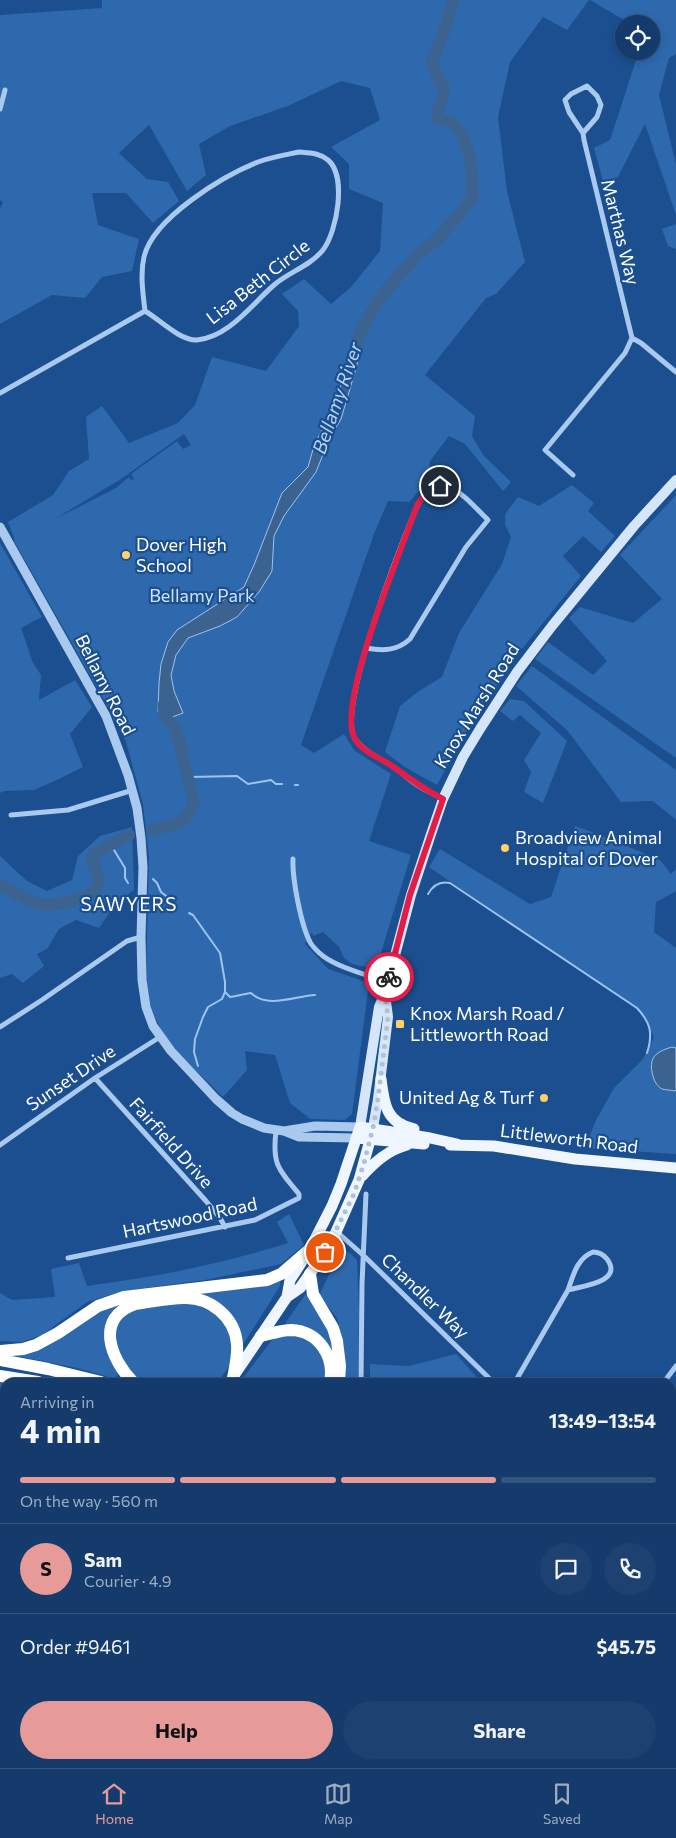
<!DOCTYPE html>
<html lang="en">
<head>
<meta charset="utf-8">
<style>
	body { margin:0; font-family:Commissioner,sans-serif; background:#1d4271; color:#f1f3f6; height:100vh; display:flex; flex-direction:column; font-size:19px; white-space:nowrap }
	* { box-sizing:border-box; margin:0 }
	p { font-size:16px; color:#9dadc1 }
	.icon { flex:none; width:28px; height:28px; fill:none; stroke:currentColor; stroke-width:2; stroke-linecap:round; stroke-linejoin:round }
	.map { position:relative; flex:1; overflow:hidden }
	.details { position:absolute; left:0px; top:1378px; width:676px; height:391px; display:flex; flex-direction:column; background:#143b6b; border-radius:15px 15px 0 0; box-shadow:0 2px 8px #0003,0 0 0 1px #33557e }
	.details>* { flex:none }
	.tools { position:absolute; left:615px; top:15px; display:grid; gap:10px }
	.tools a { display:grid; place-items:center; width:45px; height:45px; border-radius:50%; background:#143b6b; box-shadow:0 2px 8px #0003,0 0 0 1px #33557e; font-size:25px }
	.pin { position:absolute; display:grid; place-items:center; width:42px; height:42px; color:#fff; margin:-21px; border:2px solid #fff; border-radius:50%; box-shadow:0 1px 5px #0007 }
	.courier { position:absolute; display:grid; place-items:center; width:50px; height:50px; margin:-25px; border:4px solid #e11d48; border-radius:50%; background:#fff; color:#222; box-shadow:0 1px 6px #0007 }
	.overview em { font-style:normal; font-weight:700 }
	.overview div { display:flex; flex-direction:column-reverse }
	.overview { display:flex; align-items:center; justify-content:space-between; height:85px; padding:0 20px }
	h1 { font-size:32px; font-weight:700; line-height:38px }
	.bar { display:grid; grid-template-columns:repeat(4,1fr); gap:8px 5px; align-content:center; height:60px; padding:0 20px }
	.bar i { height:6px; border-radius:4px; background:#33557e }
	.bar .on { background:#e69b98 }
	.bar p { grid-column:span 4 }
	.line { display:flex; align-items:center; gap:12px; padding:0 20px; border-top:1px solid #33557e }
	.line div { flex:1 }
	.round { display:grid; place-items:center; flex:none; width:52px; height:52px; border-radius:26px; background:#1d4271 }
	.action { display:flex; gap:10px; margin-top:auto; padding:10px 20px }
	.action a { flex:1; height:58px; border-radius:30px; background:#e69b98; color:#111; font-size:20px; font-weight:700; line-height:58px; text-align:center }
	.action a+a { background:#1d4271; color:#f1f3f6 }
	.menu { display:flex; justify-content:space-around; align-items:center; height:70px; border-top:1px solid #33557e; background:#143b6b; font-size:14px; color:#9dadc1 }
	.menu a { display:grid; justify-items:center; gap:2px }
	.menu .on { color:#e69b98 }
	.map>svg:first-child { display:block }
</style>
</head>
<body>
<div class="map">
<svg width="676" height="1768" viewBox="0 0 676 1768">
	<rect width="100%" height="100%" fill="#1b4f8f"/>
	<path fill="#2e69ad" fill-rule="evenodd" d="M102 0H589L567 30 543 17 510 62 498 117 507 191 525 262 496 294 486 298 425 375 475 416 472 436 483 455 511 482 503 491 465 444 449 436 430 461 428 481 409 502 388 501 374 534 301 745 314 753 344 734 355 751 391 774 369 841 411 855 376 969 352 964 344 958 339 947 323 932 313 936 312 932 305 944 328 969 369 983 352 1114 345 1120 310 1119 290 1103 275 1055 245 1051 247 1070 223 1097 180 1055 162 1032 150 1006 146 977 149 856 143 804 126 742 104 700 14 541 15 540 8 522 53 495 69 471 89 459 86 417 102 406 129 443 178 423 195 405 212 357 266 371 299 326 298 311 282 294 304 279 331 304 351 287 380 251 383 203 349 189V164L331 147 380 120 370 88 341 81 288 106 230 126 199 144 206 175 187 191 149 125 119 153 147 179 168 182 179 201 153 223 126 193H92L98 225 139 239 132 271 102 277 85 298 52 295 0 324V209L3 202 0 200V15L102 8ZM184 434 191 445 183 449 177 441 131 474 134 479 131 480 129 477 116 488 55 519 121 479Z
		M590 0H676V54L669 58 659 95 676 164V215L645 124 618 177 603 181 594 148 610 140 639 51H651V24H631Z
		M676 224V249L668 246 662 229Z
		M572 485 594 503 588 511 615 536 601 552 583 536 563 556 581 576 517 655 463 737 437 785 405 767 385 752 400 706 419 691 442 677 459 633 502 564 511 537 505 525V514L518 497 539 506Z
		M676 495V758L535 659 548 642 593 675 607 661 569 618 580 607 633 623 662 599 620 555Z
		M0 543 42 617 21 628 33 663 41 675 39 700 75 680 92 707 70 734 83 767 61 778 34 790 4 791 0 793Z
		M532 666 676 770V820L653 801 621 802 567 730 516 686Z
		M510 699 524 701 567 741 543 803 524 792 531 772 524 760 541 733 520 715 513 721 500 711Z
		M575 826 598 834 660 860 671 874 676 869V891L656 902 654 932 676 948V1154L585 1148 596 1120 614 1088 643 1059 654 1037 641 1012 429 867 440 849 530 904 551 897Z
		M132 827 134 890 115 904 99 928 76 920 59 929 47 949 37 954 44 966 23 983 12 974 0 978V856L27 881 47 891 72 880 78 856 100 836Z
		M289 1214 304 1245 281 1264 205 1280 123 1291 87 1302 42 1335 22 1342 0 1341V1293L12 1300 55 1297 51 1269 79 1263 87 1286C155 1277 222 1264 288 1243L277 1222Z
		M343 1247 357 1260 359 1313 358 1382H344V1346L337 1318 319 1295Z
		M280 1279V1286L239 1351 236 1331 195 1297 115 1314 119 1373 115 1379 77 1368 16 1356 110 1306Z
		M307 1292 332 1332 333 1358 288 1327 286 1322Z
		M183 1303 196 1304 219 1316 232 1337 230 1365 218 1382H143L130 1373 121 1362 114 1331 118 1321 131 1310Z
		M299 1334 323 1352 326 1382H240L272 1340 276 1338Z
		M456 1354 481 1382H370V1364L409 1366Z
		M0 1383 5 1384V1475L0 1469Z
		M671 1408 676 1411V1478L671 1468Z
		M676 1508V1684L671 1681V1513Z
		M0 1530 5 1534V1625L0 1628Z
		M5 1629V1764H93L89 1768H0V1632Z
		M671 1726 676 1729V1768H547L542 1764H671Z"/>
	<path fill="#3c6290" stroke="#9cc4f0" d="M360 333 357 365 341 419 329 439 316 472 284 516 274 536 272 571 259 592 237 617 220 626 188 638 176 655 171 675 174 691 183 713 167 719 158 712 159 683 161 664 168 642 177 630 244 587 254 565 282 493 308 467 314 446 331 412 344 378 350 351Z
		M672 1047 676 1048V1090L675 1091C671 1090 665 1090 662 1089 658 1087 654 1081 653 1076 648 1058 655 1052 672 1047Z"/>
	<g fill="none" stroke-linecap="round" stroke-linejoin="round">
		<path stroke="#9cc4f0" stroke-width="2" d="M189 777 237 776 248 784 271 780 276 784H282
			M295 785H298
			M111 845 125 868V878L128 883
			M153 879 157 883 161 892 174 902
			M428 894C433 885 441 881 450 883L637 1008C651 1023 653 1034 647 1053
			M189 913 193 915 220 953 225 982V992L222 999 208 1007 203 1017 195 1039 194 1052 198 1066
			M225 992 230 997C234 997 244 994 251 993 268 1009 295 996 315 995"/>
		<path stroke="#3c6290" stroke-width="12" d="M356 349 360 333 378 300 418 254 436 241 462 211 473 196 470 156 461 133 452 122 438 119 437 112C454 79 432 83 433 60 434 52 441 42 443 34 448 23 450 11 453 0
			M152 830C172 825 187 825 194 803L176 729 167 719 164 712V704
			M0 886C13 890 25 901 39 904 53 907 94 900 98 884 100 875 94 866 92 858L95 853 129 835"/>
		<path stroke="#a9c9ee" stroke-width="5" d="M0 109 5 90
			M299 152C311 153 319 153 328 160 347 176 337 232 323 250 310 266 289 272 274 285 252 304 229 337 197 340 180 341 159 319 145 311 143 294 140 274 144 257 153 218 223 176 258 162 272 157 285 155 299 152Z
			M632 338 641 343 676 372
			M0 393 145 311
			M573 475 545 450 625 353 632 338 584 140 583 133 597 117 601 105 597 96 587 86 571 94 565 100 569 112 583 133
			M366 648C383 651 397 651 410 639L466 547 488 520C467 500 441 464 418 504 402 542 336 708 355 739 364 752 380 758 392 766 400 771 408 779 416 784 424 790 434 794 443 799
			M11 815 68 810 133 790
			M293 859C292 878 301 925 310 942 312 946 319 953 323 956 339 968 368 975 387 982
			M0 1027 42 1000 127 941 141 937
			M95 1078 206 1201 220 1218 225 1227
			M0 1145 95 1078 160 1037
			M337 1232 363 1255 493 1382
			M593 1252C599 1252 603 1254 607 1259 624 1282 582 1286 568 1290 573 1276 577 1258 593 1252Z
			M68 1258 255 1220 299 1198V1194C278 1169 272 1164 276 1131
			M361 1382 362 1284 366 1194
			M515 1382 568 1290
			M664 1382 676 1366"/>
		<path stroke="#a9c9ee" stroke-width="9" d="M0 527 106 716 128 775 137 808 141 838 143 867 141 937 142 980 146 1007 153 1026 171 1051 216 1099 232 1113 242 1119 264 1128 284 1131 299 1137 356 1138
			M284 1131 315 1126 360 1127"/>
		<path stroke="#d6e6fa" stroke-width="10" d="M360 1127 379 1007 385 993 411 895 431 834 443 799 463 757 480 729 517 672 552 626 634 526 676 480
			M373 1128 378 1099 388 1017 385 994
			M302 1764 305 1768
			M346 1764 349 1768
			M316 1768 320 1764"/>
		<path stroke="#f0f6ff" stroke-width="11" d="M381 1079C384 1104 386 1123 414 1129
			M356 1138 424 1144
			M450 1145 494 1146 575 1159 676 1168
			M362 1176C375 1162 388 1150 407 1145
			M287 1297 300 1288 325 1252 336 1232 359 1180 372 1133
			M233 1377 287 1297 290 1280 310 1249 332 1206 341 1184 360 1127 430 1138 457 1144"/>
		<path stroke="#fff" stroke-width="12" d="M310 1274 313 1294 333 1328 337 1341 340 1366 339 1382
			M261 1336C271 1334 281 1330 291 1330 319 1331 335 1357 330 1382
			M0 1351 23 1349 36 1345 58 1333 98 1306 124 1297 267 1280 281 1274 310 1249
			M0 1360 48 1369 101 1382
			M0 1376 38 1382
			M133 1382C111 1360 94 1318 135 1304 151 1302 168 1298 184 1298 210 1297 235 1317 237 1344 238 1355 235 1367 233 1378
			M0 1474 5 1479
			M671 1697 676 1700
			M671 1714 676 1717"/>
	</g>
	<g fill="none" stroke-linecap="round" stroke-linejoin="round">
		<path stroke="#afc1d8" stroke-width="5" stroke-dasharray="0 9" d="M325 1252 354 1194 364 1163 373 1128 378 1099 388 1017 385 993 389 977"/>
		<path stroke="#e11d48" stroke-width="6" d="M389 977 410 895 443 799C425 790 411 780 395 768 382 758 364 754 355 739 335 707 401 551 415 511 420 499 426 490 440 486"/>
	</g>
	<g fill="#ffd166" stroke="#1b4f8f" stroke-width="2">
		<circle cx="126" cy="555" r="5"/>
		<circle cx="505" cy="848" r="5"/>
		<rect x="395" y="1019" width="10" height="10" rx="2.5"/>
		<circle cx="544" cy="1098" r="5"/>
	</g>
	<g text-anchor="middle" stroke-width="4.5" stroke-linejoin="round" paint-order="stroke">
		<g font-size="18" fill="#fff" stroke="#1b4f8f">
			<text transform="translate(620 232) rotate(76)" y="6">Marthas Way</text>
			<text transform="translate(258 282) rotate(-38)" y="6">Lisa Beth Circle</text>
			<text transform="translate(105 685) rotate(63)" y="6">Bellamy Road</text>
			<text transform="translate(477 706) rotate(-58)" y="6">Knox Marsh Road</text>
			<text transform="translate(71 1078) rotate(-34)" y="6">Sunset Drive</text>
			<text transform="translate(569 1139) rotate(7)" y="6">Littleworth Road</text>
			<text transform="translate(171 1143) rotate(48)" y="6">Fairfield Drive</text>
			<text transform="translate(190 1218) rotate(-12)" y="6">Hartswood Road</text>
			<text transform="translate(425 1296) rotate(44)" y="6">Chandler Way</text>
		</g>
		<g font-size="18" fill="#fff" stroke="#1b4f8f" text-anchor="start">
			<text x="136" y="551">Dover High<tspan x="136" dy="21">School</tspan></text>
			<text x="515" y="844">Broadview Animal<tspan x="515" dy="21">Hospital of Dover</tspan></text>
			<text x="410" y="1020">Knox Marsh Road /<tspan x="410" dy="21">Littleworth Road</tspan></text>
			<text x="534" y="1104" text-anchor="end">United Ag &amp; Turf</text>
		</g>
		<g font-size="18" fill="#cfe3fa" stroke="#1b4f8f">
			<text x="202" y="602">Bellamy Park</text>
		</g>
		<g font-size="19" font-style="italic" fill="#b5d3f5" stroke="#1b4f8f">
			<text transform="translate(337 398) rotate(-71)" y="7">Bellamy River</text>
		</g>
		<g font-size="19" letter-spacing="1" fill="#fff" stroke="#1b4f8f">
			<text x="129" y="911">SAWYERS</text>
		</g>
	</g>
</svg>
<div class="tools">
<a><svg class="icon" aria-label="locate" viewBox="0 0 24 24"><circle cx="12" cy="12" r="6"/><path d="M12 2v4M12 18v4M2 12h4M18 12h4"/></svg></a>
</div>
<div class="pin" style="left:325px;top:1252px;background:#ea580c"><svg class="icon" aria-label="bag" viewBox="0 0 24 24"><path d="M5 8h14l-1 12H6zM9 8a3 3 0 0 1 6 0"/></svg></div>
<div class="pin" style="left:440px;top:486px;background:#1f2937"><svg class="icon" aria-label="home" viewBox="0 0 24 24"><path d="M3 11l9-7 9 7M6 9v11h12V9"/></svg></div>
<div class="courier" style="left:389px;top:977px"><svg class="icon" aria-label="bike" viewBox="0 0 24 24"><circle cx="6" cy="16" r="4"/><circle cx="18" cy="16" r="4"/><path d="M6 16l4-8h5l3 8M10 8l3 8H6M13 5h3"/></svg></div>
<section class="details">
<div class="overview"><div><h1>4 min</h1><p>Arriving in</p></div><em>13:49–13:54</em></div>
<div class="bar"><i class="on"></i><i class="on"></i><i class="on"></i><i></i><p>On the way · 560 m</p></div>
<div class="line" style="height:90px"><b class="round" style="background:#e69b98;color:#111">S</b><div><b>Sam</b><p>Courier · 4.9</p></div><a class="round"><svg class="icon" aria-label="chat" viewBox="0 0 24 24"><path d="M4 5h16v11H9l-5 4z"/></svg></a><a class="round"><svg class="icon" aria-label="phone" viewBox="0 0 24 24"><path d="M5 4h4l2 5-3 2q2 4 5 5l2-3 5 2v4C11 20 4 13 5 4z"/></svg></a></div>
<div class="line" style="height:65px"><div>Order #9461</div><b>$45.75</b></div>
<div class="action"><a>Help</a><a>Share</a></div>
</section>
</div>
<nav class="menu">
<a class="on"><svg class="icon" aria-label="home" viewBox="0 0 24 24"><path d="M3 11l9-7 9 7M6 9v11h12V9"/></svg>Home</a>
<a><svg class="icon" aria-label="map" viewBox="0 0 24 24"><path d="M3 6l6-2 6 2 6-2v14l-6 2-6-2-6 2zM9 4v14M15 6v14"/></svg>Map</a>
<a><svg class="icon" aria-label="saved" viewBox="0 0 24 24"><path d="M7 4h10v16l-5-4-5 4z"/></svg>Saved</a>
</nav>
</body>
</html>
